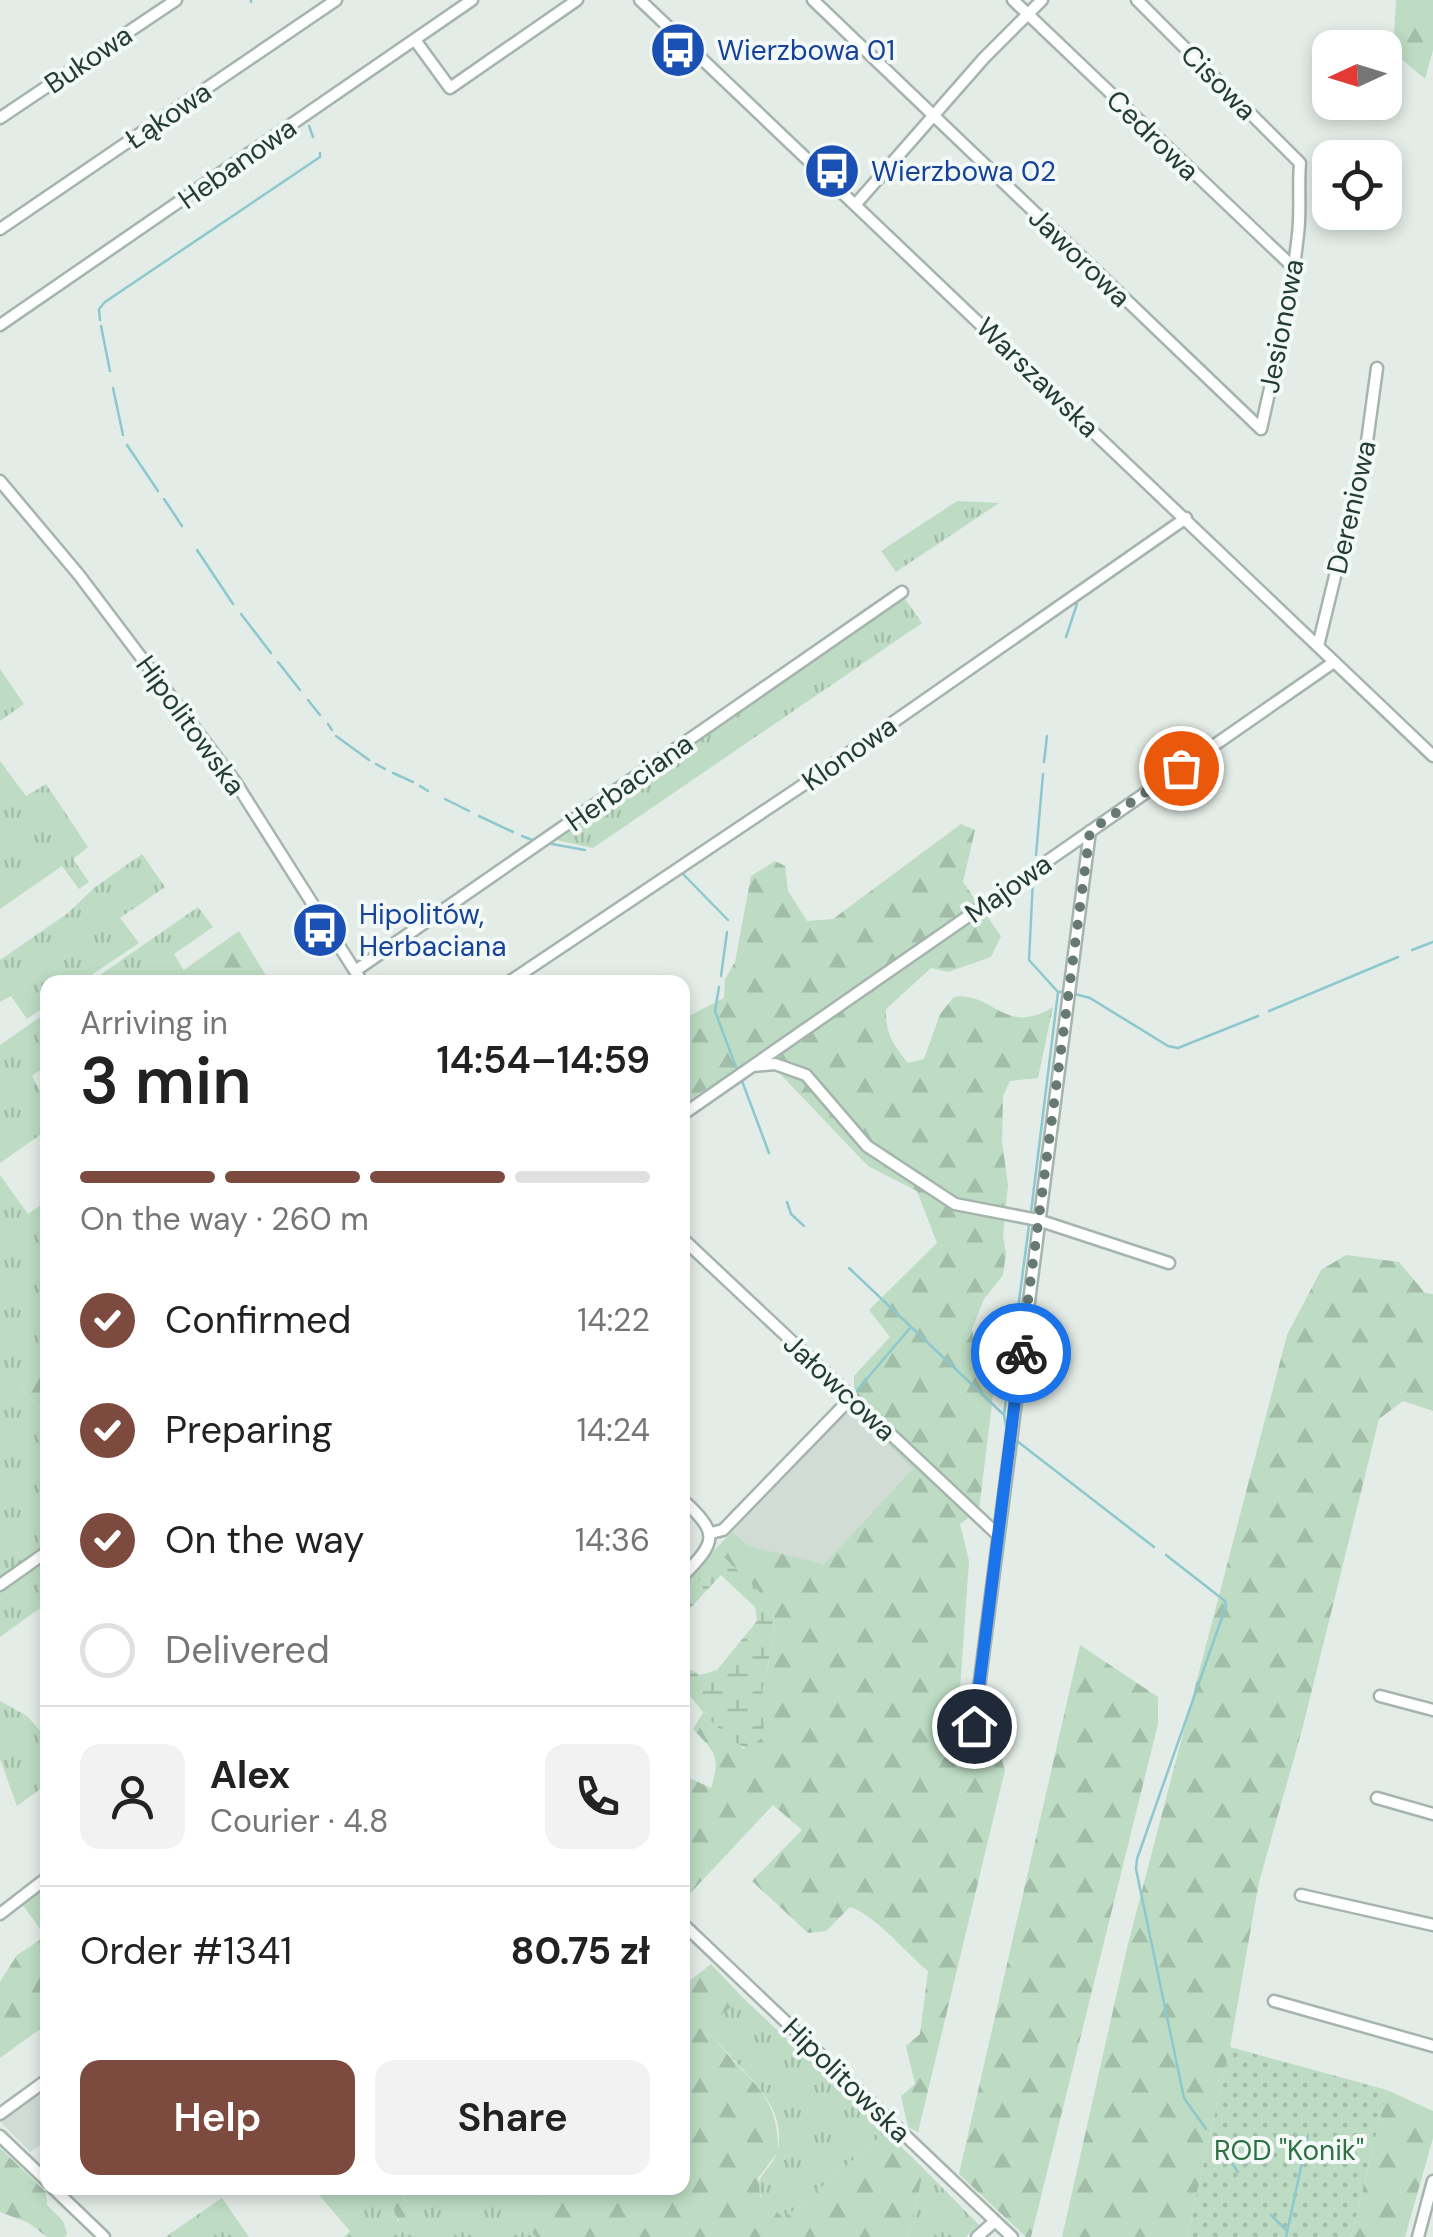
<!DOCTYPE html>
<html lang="en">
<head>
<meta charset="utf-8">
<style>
	body { margin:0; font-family:"DM Sans",sans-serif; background:#f2f2f2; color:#222; height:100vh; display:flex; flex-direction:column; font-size:38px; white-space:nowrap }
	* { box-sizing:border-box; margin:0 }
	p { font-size:32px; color:#767676 }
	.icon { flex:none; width:55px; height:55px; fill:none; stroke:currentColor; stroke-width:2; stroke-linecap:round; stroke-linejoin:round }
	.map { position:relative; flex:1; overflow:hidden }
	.details { position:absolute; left:40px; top:975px; width:650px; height:1220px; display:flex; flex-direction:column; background:#fff; border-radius:20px; box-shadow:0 5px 15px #0003 }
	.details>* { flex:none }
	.needle { width:65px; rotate:266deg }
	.buttons { position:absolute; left:1312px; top:30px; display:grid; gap:20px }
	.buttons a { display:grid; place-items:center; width:90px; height:90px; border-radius:20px; background:#fff; box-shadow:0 5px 15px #0003; font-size:50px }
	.pin { position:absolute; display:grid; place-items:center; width:85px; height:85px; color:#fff; margin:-42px; border:5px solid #fff; border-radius:50%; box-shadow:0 2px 10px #0007 }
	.courier { position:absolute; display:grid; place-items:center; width:100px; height:100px; margin:-50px; border:8px solid #1a73e8; border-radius:50%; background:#fff; color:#222; box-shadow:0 2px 12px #0007 }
	.overview em { font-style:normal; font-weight:600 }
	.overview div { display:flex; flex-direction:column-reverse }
	.overview { display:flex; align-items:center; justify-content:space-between; height:170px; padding:0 40px }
	h1 { font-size:65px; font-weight:600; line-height:75px }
	.bar { display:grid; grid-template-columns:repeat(4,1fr); gap:15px 10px; align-content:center; height:120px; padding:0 40px }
	.bar i { height:12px; border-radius:8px; background:#e0e0e0 }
	.bar .on { background:#7c4a3e }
	.bar p { grid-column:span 4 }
	.line { display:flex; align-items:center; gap:25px; padding:0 40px; border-top:2px solid #e0e0e0 }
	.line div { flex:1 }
	.round { display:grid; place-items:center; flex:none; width:105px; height:105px; border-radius:20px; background:#f2f2f2 }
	ol { padding:0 40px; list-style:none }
	li { display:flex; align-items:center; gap:30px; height:110px }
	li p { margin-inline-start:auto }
	li .icon { padding:10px; border-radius:50%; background:#7c4a3e; color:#fff; stroke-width:4 }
	li:last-child { color:#767676 }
	li i { width:55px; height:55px; border:5px solid #e0e0e0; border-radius:50% }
	.cta { display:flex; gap:20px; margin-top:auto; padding:20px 40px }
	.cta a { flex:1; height:115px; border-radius:20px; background:#7c4a3e; color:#fff; font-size:40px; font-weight:600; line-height:115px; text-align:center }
	.cta a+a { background:#f2f2f2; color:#222 }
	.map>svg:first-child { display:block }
</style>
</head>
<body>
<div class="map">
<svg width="1433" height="2237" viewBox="0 0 1433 2237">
	<defs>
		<pattern id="grass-tufts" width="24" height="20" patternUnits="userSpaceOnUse" patternTransform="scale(2.5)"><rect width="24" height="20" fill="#bddcc3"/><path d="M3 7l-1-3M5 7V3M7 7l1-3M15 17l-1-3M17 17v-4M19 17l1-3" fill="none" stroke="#a2bea8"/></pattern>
		<pattern id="forest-firs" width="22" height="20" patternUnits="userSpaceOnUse" patternTransform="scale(2.5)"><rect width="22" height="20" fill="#bddcc3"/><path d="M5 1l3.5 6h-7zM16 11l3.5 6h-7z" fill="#a2bea8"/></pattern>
		<pattern id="wetland-marsh" width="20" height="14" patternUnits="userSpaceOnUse" patternTransform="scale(2.5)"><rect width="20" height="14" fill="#bddcc3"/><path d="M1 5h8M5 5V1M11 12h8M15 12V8" fill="none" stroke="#a2bea8"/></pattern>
		<pattern id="park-dots" width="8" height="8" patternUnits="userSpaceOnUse" patternTransform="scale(2.5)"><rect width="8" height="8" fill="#bddcc3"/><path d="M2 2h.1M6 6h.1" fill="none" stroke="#a2bea8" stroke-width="1.8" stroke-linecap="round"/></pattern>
	</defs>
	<rect width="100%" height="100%" fill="#e3ece7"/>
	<path fill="#d1dcd6" d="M850 1407 914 1469 824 1564 749 1546 732 1532Z
		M47 2086V2140L30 2152 0 2121Z"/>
	<path fill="url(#grass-tufts)" d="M957 501 999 503 896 572 881 551Z
		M905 599 922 623 593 848 552 839 579 824Z
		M0 669 24 704 0 721Z
		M0 761 26 796 46 784 88 847 73 859 89 882 79 889 62 866 0 909Z
		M142 854 165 887 120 918 139 943 81 982H48L47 1005 27 1019 11 996 0 1002V960L68 913 94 888Z
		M198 907 213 927 174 954 184 971 167 982H90Z
		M47 1012V1065L32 1076 47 1103V1130L0 1163V1045Z
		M0 1175 28 1214 48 1200 47 1369 21 1388 47 1415V1544L0 1577Z
		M47 1558V1603L0 1637V1591Z
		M0 1701 27 1716 47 1739V1784L17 1806 0 1759Z
		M47 1883V1938L21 1903Z
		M743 1998 886 2132 783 2220 768 2206 757 2190C759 2171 775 2166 778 2149 788 2097 730 2065 705 2025Z
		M924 2169 979 2225 966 2237H908Z
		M313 2188H388L398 2222 407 2202 399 2188H547L517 2211 536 2237H344L350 2231Z
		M222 2198 249 2237H165Z"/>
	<path fill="url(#forest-firs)" d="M1396 0H1433V50L1425 79 1393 52Z
		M961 824 975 830 963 882 1001 936 991 957 948 972 931 968 886 1009C885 1032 893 1045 908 1063L924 1059 940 1014 954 997C994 992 1005 1037 1053 1007L1038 1078 1010 1081 1003 1096 1002 1141 1008 1185 1003 1236 1006 1253 1003 1275 984 1299 972 1329 977 1359 994 1387 979 1510 960 1524 969 1561 957 1731 999 1751 1005 1770 918 2132 908 2127 901 2096 915 2084 906 2046 920 2034 928 1971C906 1953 875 1915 850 1907L826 1931 808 1933 752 1881 802 1830 773 1805 683 1901V1775L711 1788C721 1756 715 1752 693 1729L704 1711 718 1728 744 1749 761 1723 762 1693 773 1640 774 1614 722 1556 683 1599 682 1583 732 1532 749 1546 824 1564 913 1469 854 1411V1376L890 1337 869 1310 937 1243 917 1191 868 1166 761 1054 683 1104V1019L724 998 725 979 735 962 751 876 775 861 785 866 788 891 807 921 833 919Z
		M239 931 267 977 258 982H167Z
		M1346 1255 1399 1262 1425 1293 1433 1294V1411L1403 1401 1379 1419 1302 1730 1259 1882 1230 2047 1187 2237H1062L1127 1948 1287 1335 1321 1270Z
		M47 1369V1415L21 1388Z
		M1080 1645 1158 1697V1724L1031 2237H1026L959 2174Z
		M46 1936 47 2024 0 2058V1982L17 1955Z
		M711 1964 743 1998 706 2026C738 2077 780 2086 778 2152L758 2178 760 2196 784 2219 886 2132 924 2169 908 2237H536L516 2211 547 2188H682L683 1986Z
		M1387 2090 1433 2111V2138L1405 2237H1351Z
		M0 2148 46 2192 47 2205 63 2221 67 2233 65 2237H47L29 2223 0 2212Z
		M388 2188H399L412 2213 411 2224 405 2230 395 2214Z"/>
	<path fill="url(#wetland-marsh)" d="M722 1555 770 1602 774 1614 773 1640 762 1693 764 1735 750 1749C727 1744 698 1706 683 1687V1665L700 1675 717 1670 757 1621 755 1607 721 1575 683 1616V1598Z"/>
	<path fill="url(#park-dots)" d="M1230 2047 1387 2090 1351 2237H1187Z"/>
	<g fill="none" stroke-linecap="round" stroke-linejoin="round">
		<path stroke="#8dc8ce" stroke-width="2.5" d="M251 0V2
			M309 126 313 137
			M100 320 99 309 105 302 320 157V153
			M101 326 110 371
			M113 388 123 435
			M127 445 158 491
			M164 499 182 526
			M197 550 233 604
			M241 614 271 653
			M1066 637 1077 604
			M278 662 300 690
			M308 700 320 715
			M328 724 332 730
			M336 736 369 760
			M1044 762 1047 736
			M376 764 385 769
			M393 773 413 782
			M420 786 428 791
			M445 799 469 811
			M479 816 513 832
			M522 836 535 841
			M552 844 585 850
			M1036 855 1043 774
			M683 874 728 920
			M1033 879 1029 960 1058 992H1064
			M1412 950 1433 942
			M721 976 727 932
			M719 987 715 1011 737 1070
			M1075 994 1090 998 1168 1046 1178 1048 1258 1016
			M1269 1011 1398 957
			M742 1081 769 1153
			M787 1202 791 1214 804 1226
			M1031 1212 1058 992
			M849 1268 1004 1415
			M854 1394 910 1328
			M1007 1432 1004 1415 1029 1225
			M1017 1441 1154 1547
			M1166 1555 1225 1601 1226 1606 1137 1859 1136 1869 1184 2098 1206 2129
			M1220 2147 1238 2172
			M1271 2215 1287 2231
			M1286 2237 1308 2135"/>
		<g stroke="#a6b4ae" stroke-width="15">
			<path id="minor" d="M640 0 1433 756
				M813 0 1261 429
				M1013 0 1294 268
				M1137 0 1300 163C1298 187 1301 211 1298 234 1291 300 1275 365 1261 429
				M415 40 450 88 577 0
				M0 118 176 0
				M855 205 984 58 1042 0
				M0 229 336 0
				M0 325 472 0
				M0 481 79 575 236 783 362 982
				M1318 646 1366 449 1377 368
				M355 971 902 592
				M509 982 803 785 1186 518
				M753 1066 775 1064 806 1075 867 1146 955 1204 1038 1220 1169 1263
				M682 1115 1334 662
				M682 1238 998 1535
				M682 1499C720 1534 717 1541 682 1577
				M711 1533 723 1530 851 1398
				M0 1585 48 1551
				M1380 1696 1433 1710
				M974 1726 1090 831
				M1377 1798 1433 1814
				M1301 1895 1433 1925
				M0 1914 48 1877
				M682 1923 1012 2237
				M1274 2001 1433 2046
				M0 2114 48 2079
				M0 2136 48 2182
				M53 2188 104 2237
				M977 2237 995 2221
				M1418 2237 1433 2181"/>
		</g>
		<use href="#minor" stroke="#fff" stroke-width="10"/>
	</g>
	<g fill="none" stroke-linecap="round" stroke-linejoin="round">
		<path stroke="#667a73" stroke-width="10" stroke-dasharray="0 18" d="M1021 1353 1090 831 1181 768"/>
		<path stroke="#1a73e8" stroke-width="12" d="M974 1726 1021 1353"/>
	</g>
	<defs>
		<g id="bus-disc" transform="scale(2.875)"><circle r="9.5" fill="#1a4fb4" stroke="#f3f9f6"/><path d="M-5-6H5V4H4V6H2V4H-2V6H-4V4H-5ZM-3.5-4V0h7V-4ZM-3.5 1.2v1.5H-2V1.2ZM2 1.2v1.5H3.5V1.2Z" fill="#fff"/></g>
	</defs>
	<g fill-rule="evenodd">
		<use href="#bus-disc" x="678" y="50"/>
		<use href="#bus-disc" x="832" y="171"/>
		<use href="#bus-disc" x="320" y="930"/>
	</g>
	<g text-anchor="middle" stroke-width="8" stroke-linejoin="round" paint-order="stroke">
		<g font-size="28" fill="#164399" stroke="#f3f9f6" text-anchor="start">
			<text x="717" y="60">Wierzbowa 01</text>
			<text x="871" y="181">Wierzbowa 02</text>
			<text x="359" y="924">Hipolitów,<tspan x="359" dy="32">Herbaciana</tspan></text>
		</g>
		<g font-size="28" fill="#233c34" stroke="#f3f9f6">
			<text transform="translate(88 59) rotate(-34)" y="10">Bukowa</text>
			<text transform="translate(1219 82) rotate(45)" y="10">Cisowa</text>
			<text transform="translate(168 115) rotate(-34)" y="10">Łąkowa</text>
			<text transform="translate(1153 135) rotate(44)" y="10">Cedrowa</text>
			<text transform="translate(237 163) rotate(-35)" y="10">Hebanowa</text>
			<text transform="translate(1080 257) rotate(44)" y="10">Jaworowa</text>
			<text transform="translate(1281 326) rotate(-79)" y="10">Jesionowa</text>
			<text transform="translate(1038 377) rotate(44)" y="10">Warszawska</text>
			<text transform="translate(1351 507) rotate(-77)" y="10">Dereniowa</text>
			<text transform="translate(191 725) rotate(54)" y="10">Hipolitowska</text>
			<text transform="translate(849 753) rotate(-35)" y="10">Klonowa</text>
			<text transform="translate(629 782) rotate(-35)" y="10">Herbaciana</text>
			<text transform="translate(1008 888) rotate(-35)" y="10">Majowa</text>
			<text transform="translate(840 1387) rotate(43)" y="10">Jałowcowa</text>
			<text transform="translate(847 2080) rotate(44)" y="10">Hipolitowska</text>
		</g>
		<g font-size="28" fill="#2f7145" stroke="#f3f9f6">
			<text x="1289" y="2160">ROD "Konik"</text>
		</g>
	</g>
</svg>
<div class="buttons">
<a><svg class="needle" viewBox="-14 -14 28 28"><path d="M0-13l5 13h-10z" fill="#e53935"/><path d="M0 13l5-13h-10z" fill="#767676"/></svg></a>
<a><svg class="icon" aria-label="locate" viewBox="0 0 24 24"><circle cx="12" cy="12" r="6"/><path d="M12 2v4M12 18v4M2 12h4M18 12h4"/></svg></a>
</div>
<div class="pin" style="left:1181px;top:768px;background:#ea580c"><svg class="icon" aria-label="bag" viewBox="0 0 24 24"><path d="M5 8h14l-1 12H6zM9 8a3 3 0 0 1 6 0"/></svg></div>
<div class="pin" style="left:974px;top:1726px;background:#1f2937"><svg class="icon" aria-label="home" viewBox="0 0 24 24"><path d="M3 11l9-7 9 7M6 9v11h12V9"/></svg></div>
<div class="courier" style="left:1021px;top:1353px"><svg class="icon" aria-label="bike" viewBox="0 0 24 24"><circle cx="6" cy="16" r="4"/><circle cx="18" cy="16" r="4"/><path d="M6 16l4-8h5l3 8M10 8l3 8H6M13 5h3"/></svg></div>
<section class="details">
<div class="overview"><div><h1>3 min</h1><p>Arriving in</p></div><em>14:54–14:59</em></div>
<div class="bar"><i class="on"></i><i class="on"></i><i class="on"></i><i></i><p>On the way · 260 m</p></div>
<ol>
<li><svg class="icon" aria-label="check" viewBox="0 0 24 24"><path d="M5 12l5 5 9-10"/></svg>Confirmed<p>14:22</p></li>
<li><svg class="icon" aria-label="check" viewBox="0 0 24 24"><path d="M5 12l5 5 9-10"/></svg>Preparing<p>14:24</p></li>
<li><svg class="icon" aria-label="check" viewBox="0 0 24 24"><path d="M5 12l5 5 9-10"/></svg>On the way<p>14:36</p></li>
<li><i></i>Delivered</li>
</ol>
<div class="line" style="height:180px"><a class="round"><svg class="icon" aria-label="person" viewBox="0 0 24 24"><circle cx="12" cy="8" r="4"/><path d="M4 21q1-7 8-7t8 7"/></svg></a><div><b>Alex</b><p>Courier · 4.8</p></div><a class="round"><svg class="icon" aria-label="phone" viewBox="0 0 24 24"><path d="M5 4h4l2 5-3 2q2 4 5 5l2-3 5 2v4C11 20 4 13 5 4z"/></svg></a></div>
<div class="line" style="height:130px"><div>Order #1341</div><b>80.75 zł</b></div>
<div class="cta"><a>Help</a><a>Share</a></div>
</section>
</div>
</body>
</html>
